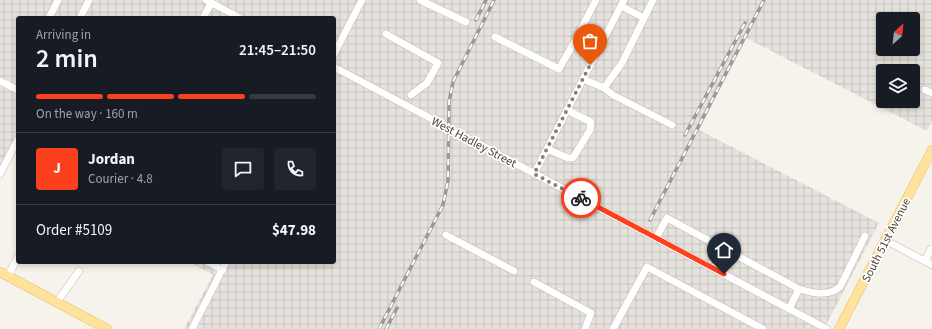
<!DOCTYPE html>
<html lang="en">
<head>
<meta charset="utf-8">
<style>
	body { margin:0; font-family:"Source Sans 3",sans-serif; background:#20242c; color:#f1f3f6; height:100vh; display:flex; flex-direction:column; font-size:15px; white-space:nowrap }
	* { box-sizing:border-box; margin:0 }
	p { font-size:13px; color:#9ea1a6 }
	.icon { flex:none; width:22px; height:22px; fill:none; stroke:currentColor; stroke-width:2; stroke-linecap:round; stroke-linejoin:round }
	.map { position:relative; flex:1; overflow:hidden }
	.drawer { position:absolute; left:16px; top:16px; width:320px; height:248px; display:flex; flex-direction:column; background:#171b24; border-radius:4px; box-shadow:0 2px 6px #0003 }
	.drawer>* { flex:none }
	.needle { width:26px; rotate:27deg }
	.controls { position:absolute; left:876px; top:12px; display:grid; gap:8px }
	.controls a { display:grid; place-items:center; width:44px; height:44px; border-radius:4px; background:#171b24; box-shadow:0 2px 6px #0003; font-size:20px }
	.pin { position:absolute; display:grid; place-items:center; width:34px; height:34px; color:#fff; margin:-41px -17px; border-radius:50% 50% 50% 0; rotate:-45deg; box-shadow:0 0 4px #0007 }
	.pin .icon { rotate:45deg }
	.courier { position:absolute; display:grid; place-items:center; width:40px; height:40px; margin:-20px; border:3px solid #fc3f1d; border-radius:50%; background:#fff; color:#222; box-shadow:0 1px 5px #0007 }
	.head em { font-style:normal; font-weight:600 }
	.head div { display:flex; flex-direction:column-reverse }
	.head { display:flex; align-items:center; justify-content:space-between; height:68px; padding:0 20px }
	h1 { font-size:26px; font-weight:600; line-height:30px }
	.bar { display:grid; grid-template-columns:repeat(4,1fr); gap:6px 4px; align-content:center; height:48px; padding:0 20px }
	.bar i { height:5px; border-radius:3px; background:#363941 }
	.bar .on { background:#fc3f1d }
	.bar p { grid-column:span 4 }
	.line { display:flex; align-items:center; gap:10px; padding:0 20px; border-top:1px solid #363941 }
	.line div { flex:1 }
	.round { display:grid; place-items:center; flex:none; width:42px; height:42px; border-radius:4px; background:#20242c }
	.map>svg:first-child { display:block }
</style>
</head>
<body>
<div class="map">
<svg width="932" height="329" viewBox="0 0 932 329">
	<defs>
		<pattern id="industrial-grid" width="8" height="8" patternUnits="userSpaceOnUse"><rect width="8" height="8" fill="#e6e2dd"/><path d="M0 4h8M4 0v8" fill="none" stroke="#c7c3be"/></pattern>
	</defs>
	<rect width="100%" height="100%" fill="#f6f3ec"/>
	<path fill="url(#industrial-grid)" fill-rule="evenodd" d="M0 0H932V121L927 131 746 38 699 130 879 223 824 329H184L213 275 190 262H334V18H18V136L0 170ZM883 19H913V49H883ZM883 71H913V101H883Z"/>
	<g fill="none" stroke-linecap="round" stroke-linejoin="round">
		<g stroke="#c2bbae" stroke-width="8">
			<path id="minor" d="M206 0 240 18
				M420 0 466 22
				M596 0 576 39 598 51
				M621 6 644 18
				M49 18 58 0
				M80 18 89 0
				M203 18 211 3
				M386 34 438 63 427 83 411 95
				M495 37 559 69 576 39
				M334 54 362 0
				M334 67 827 329
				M583 79 604 88 622 63 653 0
				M0 81 18 90
				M604 88 613 95 672 125
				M925 90 932 93
				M547 149 568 158H573L590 130 591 122 567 110
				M0 174 18 139
				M534 174 624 0
				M446 235 514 271
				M656 238 667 218 799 289 789 309
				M885 240 932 265
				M925 261 931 249
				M208 262 223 270
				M714 269 725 249
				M8 276 18 257
				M534 282 591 313 585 329
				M799 289C813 293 827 297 840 287L865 236
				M57 302 79 271
				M192 329 226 262
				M613 329 647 267 763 329"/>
		</g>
		<g stroke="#e6c16a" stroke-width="10">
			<path id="major" d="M0 272 107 329
				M839 329 932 150"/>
		</g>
		<use href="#minor" stroke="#fff" stroke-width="7"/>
		<use href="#major" stroke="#ffe39c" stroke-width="9"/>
		<g stroke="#9a9a9a" stroke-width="3.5">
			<path id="rail" d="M476 20 486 0
				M685 135 745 23
				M650 220 764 0
				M379 329 443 205 448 181 449 102 453 82 494 0
				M386 329 397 308"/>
		</g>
		<use href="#rail" stroke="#fff" stroke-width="2" stroke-dasharray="6" stroke-linecap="butt"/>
	</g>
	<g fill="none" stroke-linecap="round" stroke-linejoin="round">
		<path stroke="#878178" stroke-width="4" stroke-dasharray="0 7.2" d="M581 198 534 174 590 65"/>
		<path stroke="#fc3f1d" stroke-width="5" d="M581 198 724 274"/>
	</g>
	<g text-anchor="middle" stroke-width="3.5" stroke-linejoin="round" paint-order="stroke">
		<g font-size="12" fill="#4b4439" stroke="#fff">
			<text transform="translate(474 142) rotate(28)" y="4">West Hadley Street</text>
			<text transform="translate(886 240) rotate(-63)" y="4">South 51st Avenue</text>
		</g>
	</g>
</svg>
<div class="controls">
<a><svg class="needle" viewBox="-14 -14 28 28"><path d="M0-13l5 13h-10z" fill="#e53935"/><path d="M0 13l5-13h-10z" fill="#9ea1a6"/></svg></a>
<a><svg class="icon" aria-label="layers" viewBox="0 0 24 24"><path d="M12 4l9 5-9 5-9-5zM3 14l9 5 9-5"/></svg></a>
</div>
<div class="pin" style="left:590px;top:65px;background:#ea580c"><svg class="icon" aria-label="bag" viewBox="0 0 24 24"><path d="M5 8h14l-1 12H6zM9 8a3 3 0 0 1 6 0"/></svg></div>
<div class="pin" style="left:724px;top:274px;background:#1f2937"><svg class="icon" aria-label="home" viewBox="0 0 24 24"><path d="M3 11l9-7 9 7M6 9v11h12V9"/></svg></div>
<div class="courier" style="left:581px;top:198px"><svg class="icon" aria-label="bike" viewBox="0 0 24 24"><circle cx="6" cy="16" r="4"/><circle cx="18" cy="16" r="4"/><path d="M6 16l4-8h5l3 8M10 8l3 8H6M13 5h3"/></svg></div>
<section class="drawer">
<div class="head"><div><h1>2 min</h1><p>Arriving in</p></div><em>21:45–21:50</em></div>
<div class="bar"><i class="on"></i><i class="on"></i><i class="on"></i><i></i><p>On the way · 160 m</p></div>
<div class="line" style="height:72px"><b class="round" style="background:#fc3f1d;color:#fff">J</b><div><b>Jordan</b><p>Courier · 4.8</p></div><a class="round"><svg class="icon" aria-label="chat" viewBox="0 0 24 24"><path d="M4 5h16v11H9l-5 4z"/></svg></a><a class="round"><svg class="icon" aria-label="phone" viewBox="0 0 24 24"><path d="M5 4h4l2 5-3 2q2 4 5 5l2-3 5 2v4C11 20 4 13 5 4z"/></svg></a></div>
<div class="line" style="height:52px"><div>Order #5109</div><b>$47.98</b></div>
</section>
</div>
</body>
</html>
